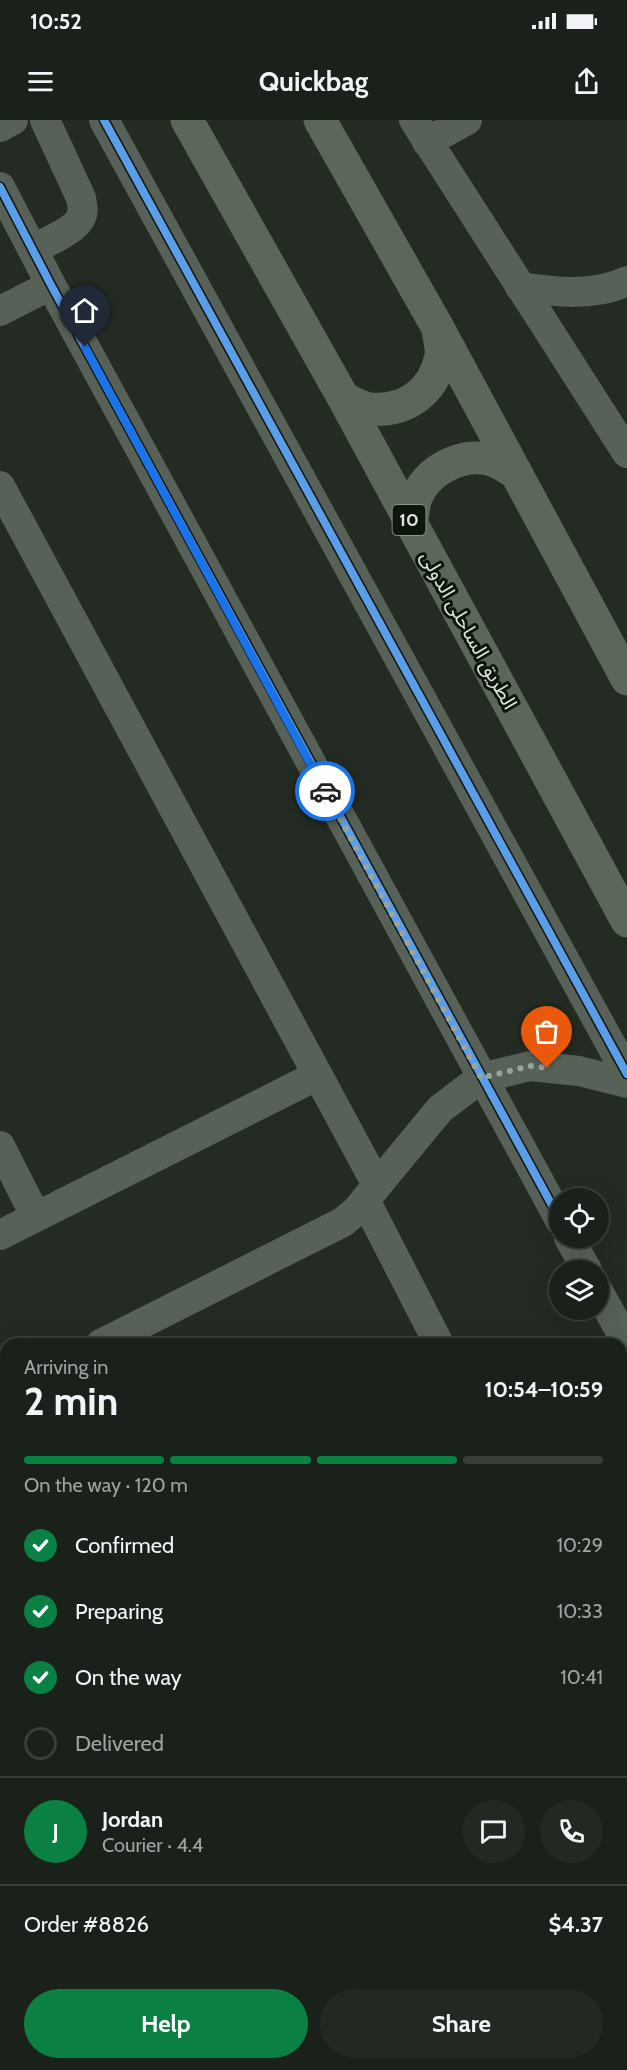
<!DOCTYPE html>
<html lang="en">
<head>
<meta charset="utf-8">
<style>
	body { margin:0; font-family:Cabin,"Noto Sans Arabic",sans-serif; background:#232823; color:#f1f3f6; height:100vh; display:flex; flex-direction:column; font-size:22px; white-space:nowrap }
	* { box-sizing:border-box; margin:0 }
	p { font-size:20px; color:#9fa3a2 }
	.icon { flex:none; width:33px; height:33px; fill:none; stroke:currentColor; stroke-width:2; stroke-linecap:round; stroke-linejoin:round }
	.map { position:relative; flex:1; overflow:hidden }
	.sheet { position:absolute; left:0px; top:1218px; width:627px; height:732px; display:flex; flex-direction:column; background:#1a201a; border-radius:18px 18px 0 0; box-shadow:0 6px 24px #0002,0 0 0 2px #383e39 }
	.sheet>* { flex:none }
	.controls { position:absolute; left:549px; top:1068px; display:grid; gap:12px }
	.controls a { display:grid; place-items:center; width:60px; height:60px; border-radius:50%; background:#1a201a; box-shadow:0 6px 24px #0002,0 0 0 2px #383e39; font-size:30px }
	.pin { position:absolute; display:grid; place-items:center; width:51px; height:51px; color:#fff; margin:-62px -26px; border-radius:50% 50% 50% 0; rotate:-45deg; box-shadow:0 0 6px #0007 }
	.pin .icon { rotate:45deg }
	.courier { position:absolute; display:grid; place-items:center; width:60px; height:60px; margin:-30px; border:4px solid #1a73e8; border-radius:50%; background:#fff; color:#222; box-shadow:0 2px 8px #0007 }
	.summary em { font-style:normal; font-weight:800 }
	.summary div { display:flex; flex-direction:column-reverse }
	.summary { display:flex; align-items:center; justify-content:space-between; height:102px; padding:0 24px }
	h1 { font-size:39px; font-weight:800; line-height:45px }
	.bar { display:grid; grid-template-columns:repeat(4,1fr); gap:9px 6px; align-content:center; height:72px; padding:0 24px }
	.bar i { height:8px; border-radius:4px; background:#383e39 }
	.bar .selected { background:#0b8043 }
	.bar p { grid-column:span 4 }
	.line { display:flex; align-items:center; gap:15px; padding:0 24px; border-top:2px solid #383e39 }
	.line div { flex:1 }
	.round { display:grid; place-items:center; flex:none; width:63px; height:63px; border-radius:32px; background:#232823 }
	ol { padding:0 24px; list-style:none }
	li { display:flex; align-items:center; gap:18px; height:66px }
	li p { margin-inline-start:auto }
	li .icon { padding:6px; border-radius:50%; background:#0b8043; color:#fff; stroke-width:4 }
	li:last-child { color:#9fa3a2 }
	li i { width:33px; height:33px; border:3px solid #383e39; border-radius:50% }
	.action { display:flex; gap:12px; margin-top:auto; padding:12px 24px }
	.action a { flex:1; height:69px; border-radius:36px; background:#0b8043; color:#fff; font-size:24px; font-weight:800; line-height:69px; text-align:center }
	.action a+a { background:#232823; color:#f1f3f6 }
	.status { display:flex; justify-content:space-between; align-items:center; height:42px; padding:0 30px; background:#1a201a; direction:ltr }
	.status svg { height:16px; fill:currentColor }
	header { display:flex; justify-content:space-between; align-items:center; height:78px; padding:0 24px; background:#1a201a; font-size:27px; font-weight:800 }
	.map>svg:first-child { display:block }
</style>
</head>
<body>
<div class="status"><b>10:52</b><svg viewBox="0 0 49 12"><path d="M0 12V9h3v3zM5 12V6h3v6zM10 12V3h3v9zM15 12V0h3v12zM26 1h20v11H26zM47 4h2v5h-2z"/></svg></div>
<header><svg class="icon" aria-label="menu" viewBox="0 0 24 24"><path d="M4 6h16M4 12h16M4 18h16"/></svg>Quickbag<svg class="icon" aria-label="share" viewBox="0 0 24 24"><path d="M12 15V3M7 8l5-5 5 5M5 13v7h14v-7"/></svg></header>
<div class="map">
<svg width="627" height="1950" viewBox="0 0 627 1950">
	<rect width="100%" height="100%" fill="#232b22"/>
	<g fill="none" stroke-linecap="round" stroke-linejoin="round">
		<path stroke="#586157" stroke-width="30" d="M104 0 627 954
			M414 0 627 333
			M0 7 13 0
			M427 22 467 0
			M0 67 51 165 560 1100
			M33 129C45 123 76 110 81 97 84 91 82 84 81 78L45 0
			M520 167C554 172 595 177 627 161
			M0 191 51 165
			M0 366 377 1065
			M0 1026 36 1097
			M365 1080 439 1224
			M0 1115 318 955
			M569 1118 587 1150
			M598 1171 627 1223
			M101 1224 343 1102 356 1091 440 989 481 958 530 946 579 951 627 963
			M0 1276 6 1273
			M621 1577 627 1589
			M0 1787 6 1784
			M0 1893 6 1905
			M27 1944 30 1950
			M517 1944 520 1950"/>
		<path stroke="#5a6759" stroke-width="33" d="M187 0 344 279 627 801
			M320 0 438 208 627 559
			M344 279C352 282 362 288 370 289 406 292 434 272 441 236 442 228 439 217 438 209
			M411 404C413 397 413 388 415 381 425 350 464 330 495 341 502 344 509 349 516 353"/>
		<g stroke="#0e150d" stroke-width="11">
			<path id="cycleway" d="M104 0 627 954
				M0 67 51 165 560 1100"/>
		</g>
		<use href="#cycleway" stroke="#5a9eea" stroke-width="8"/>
	</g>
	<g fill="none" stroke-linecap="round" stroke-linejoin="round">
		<path stroke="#9ba49a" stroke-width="6" stroke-dasharray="0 10.8" d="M325 671 481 958 530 946 547 948"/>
		<path stroke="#1a73e8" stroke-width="8" d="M85 227 325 671"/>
	</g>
	<g text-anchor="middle" stroke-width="6" stroke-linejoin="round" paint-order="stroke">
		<rect fill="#0e150d" stroke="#9ea79c" stroke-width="1.5" x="392.5" y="385" width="33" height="30" rx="4.5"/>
		<g font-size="18" font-weight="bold" fill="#dbe5da">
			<text x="409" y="406">10</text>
		</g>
		<g font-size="20" fill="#dbe5da" stroke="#0e150d">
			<text transform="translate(469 510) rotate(61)" y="7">الطريق الساحلى الدولى</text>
		</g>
	</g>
</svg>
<div class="controls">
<a><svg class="icon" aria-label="locate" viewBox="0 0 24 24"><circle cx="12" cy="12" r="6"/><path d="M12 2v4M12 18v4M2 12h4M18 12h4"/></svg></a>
<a><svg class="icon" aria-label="layers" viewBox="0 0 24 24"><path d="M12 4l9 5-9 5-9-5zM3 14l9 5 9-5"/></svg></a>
</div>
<div class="pin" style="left:547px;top:948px;background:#ea580c"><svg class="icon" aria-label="bag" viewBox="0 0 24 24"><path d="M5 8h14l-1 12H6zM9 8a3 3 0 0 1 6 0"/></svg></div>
<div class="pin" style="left:85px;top:227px;background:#1f2937"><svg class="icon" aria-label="home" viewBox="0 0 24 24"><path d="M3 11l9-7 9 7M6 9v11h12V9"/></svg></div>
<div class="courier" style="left:325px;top:671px"><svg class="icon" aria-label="car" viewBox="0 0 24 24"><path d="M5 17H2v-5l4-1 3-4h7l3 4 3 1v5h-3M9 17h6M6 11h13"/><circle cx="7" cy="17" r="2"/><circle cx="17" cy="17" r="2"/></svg></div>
<section class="sheet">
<div class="summary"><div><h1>2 min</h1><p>Arriving in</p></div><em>10:54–10:59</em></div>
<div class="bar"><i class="selected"></i><i class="selected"></i><i class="selected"></i><i></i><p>On the way · 120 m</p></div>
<ol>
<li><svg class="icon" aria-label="check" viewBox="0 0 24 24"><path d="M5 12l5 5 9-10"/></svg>Confirmed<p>10:29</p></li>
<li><svg class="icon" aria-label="check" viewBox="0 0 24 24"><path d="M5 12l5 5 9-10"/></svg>Preparing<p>10:33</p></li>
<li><svg class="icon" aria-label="check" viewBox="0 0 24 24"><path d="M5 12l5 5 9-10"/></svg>On the way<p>10:41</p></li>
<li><i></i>Delivered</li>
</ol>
<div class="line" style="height:108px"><b class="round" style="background:#0b8043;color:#fff">J</b><div><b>Jordan</b><p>Courier · 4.4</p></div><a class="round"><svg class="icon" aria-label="chat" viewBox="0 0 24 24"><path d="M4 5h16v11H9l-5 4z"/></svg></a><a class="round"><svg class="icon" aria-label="phone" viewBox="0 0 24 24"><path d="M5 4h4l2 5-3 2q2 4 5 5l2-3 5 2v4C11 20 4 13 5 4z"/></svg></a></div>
<div class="line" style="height:78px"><div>Order #8826</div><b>$4.37</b></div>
<div class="action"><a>Help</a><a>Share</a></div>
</section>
</div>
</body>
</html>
